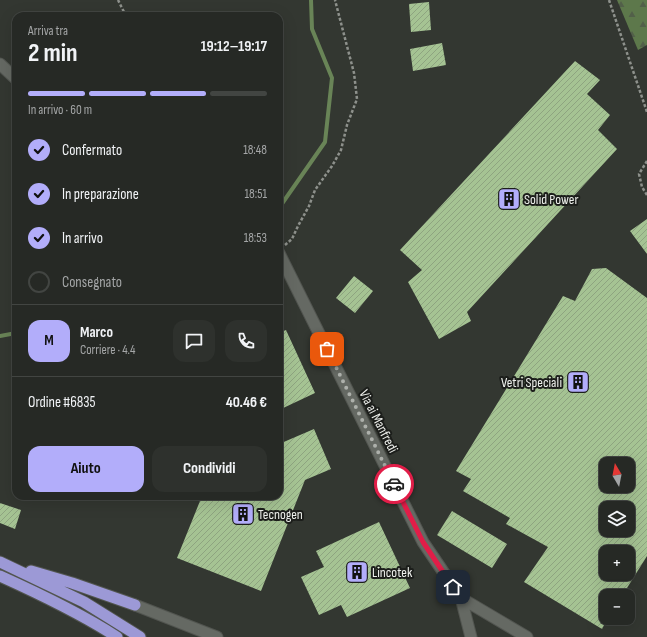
<!DOCTYPE html>
<html lang="it">
<head>
<meta charset="utf-8">
<style>
	body { margin:0; font-family:"Sofia Sans Condensed",sans-serif; background:#2e312d; color:#f1f3f6; height:100vh; display:flex; flex-direction:column; font-size:15px; white-space:nowrap }
	* { box-sizing:border-box; margin:0 }
	p { font-size:13px; color:#a4a6a7 }
	.icon { flex:none; width:22px; height:22px; fill:none; stroke:currentColor; stroke-width:2; stroke-linecap:round; stroke-linejoin:round }
	.map { position:relative; flex:1; overflow:hidden }
	.side { position:absolute; left:12px; top:12px; width:271px; height:488px; display:flex; flex-direction:column; background:#262925; border-radius:12px; box-shadow:0 4px 16px #0002,0 0 0 1px #424542 }
	.side>* { flex:none }
	.needle { width:26px; rotate:350deg }
	.tools { position:absolute; left:599px; top:457px; display:grid; gap:8px }
	.tools a { display:grid; place-items:center; width:36px; height:36px; border-radius:8px; background:#262925; box-shadow:0 4px 16px #0002,0 0 0 1px #424542; font-size:20px }
	.pin { position:absolute; display:grid; place-items:center; width:34px; height:34px; color:#fff; margin:-17px; border-radius:8px; box-shadow:0 2px 6px #0006 }
	.courier { position:absolute; display:grid; place-items:center; width:40px; height:40px; margin:-20px; border:3px solid #e11d48; border-radius:50%; background:#fff; color:#222; box-shadow:0 1px 5px #0007 }
	.head em { font-style:normal; font-weight:700 }
	.head div { display:flex; flex-direction:column-reverse }
	.head { display:flex; align-items:center; justify-content:space-between; height:68px; padding:0 16px }
	h1 { font-size:26px; font-weight:700; line-height:30px }
	.bar { display:grid; grid-template-columns:repeat(4,1fr); gap:6px 4px; align-content:center; height:48px; padding:0 16px }
	.bar i { height:5px; border-radius:3px; background:#424542 }
	.bar .on { background:#b2adfa }
	.bar p { grid-column:span 4 }
	.line { display:flex; align-items:center; gap:10px; padding:0 16px; border-top:1px solid #424542 }
	.line div { flex:1 }
	.round { display:grid; place-items:center; flex:none; width:42px; height:42px; border-radius:12px; background:#2e312d }
	ol { padding:0 16px; list-style:none }
	li { display:flex; align-items:center; gap:12px; height:44px }
	li p { margin-inline-start:auto }
	li .icon { padding:4px; border-radius:50%; background:#b2adfa; color:#111; stroke-width:4 }
	li:last-child { color:#a4a6a7 }
	li i { width:22px; height:22px; border:2px solid #424542; border-radius:50% }
	.primary-button { display:flex; gap:8px; margin-top:auto; padding:8px 16px }
	.primary-button a { flex:1; height:46px; border-radius:12px; background:#b2adfa; color:#111; font-size:16px; font-weight:700; line-height:46px; text-align:center }
	.primary-button a+a { background:#2e312d; color:#f1f3f6 }
	.map>svg:first-child { display:block }
</style>
</head>
<body>
<div class="map">
<svg width="647" height="637" viewBox="0 0 647 637">
	<defs>
		<pattern id="forest-firs" width="22" height="20" patternUnits="userSpaceOnUse"><rect width="22" height="20" fill="#5d784b"/><path d="M5 1l3.5 6h-7zM16 11l3.5 6h-7z" fill="#526049"/></pattern>
		<pattern id="building-hatch" width="6" height="6" patternUnits="userSpaceOnUse"><rect width="6" height="6" fill="#a5c393"/><path d="M-1 1l2-2M0 6l6-6M5 7l2-2" fill="none" stroke="#8ea480"/></pattern>
	</defs>
	<rect width="100%" height="100%" fill="#333731"/>
	<path fill="url(#forest-firs)" d="M617 0H647V45L638 50Z"/>
	<g fill="none" stroke-linecap="round" stroke-linejoin="round">
		<path stroke="#698457" stroke-width="4" d="M279 208 325 142 332 78 312 29 311 0
			M0 336 16 333"/>
	</g>
	<path fill="url(#building-hatch)" fill-rule="evenodd" d="M429 2 431 30 411 32 409 4Z
		M442 43 446 65 413 71 410 49Z
		M575 61 600 80 587 94 610 115 598 130 617 149 467 312 471 321 439 339 408 282 422 270 400 250Z
		M647 219V254L630 231Z
		M606 268 647 298V556L622 596H606V618H608L602 629 524 582 548 547 506 524 510 518 463 491 471 479 456 471 563 296 575 301 592 269ZM606 464H628V486H606ZM606 508H628V530H606ZM606 552H628V574H606Z
		M354 276 373 291 355 313 336 298Z
		M286 330 315 393 279 410V333Z
		M314 429 331 469 305 480 261 591 177 558 202 496H279V444Z
		M0 503 21 510 15 529 0 523Z
		M452 511 507 544 492 568 437 535Z
		M379 522 410 588 347 617 341 605 319 615 301 577 324 567 316 551Z"/>
	<g fill="none" stroke-linecap="round" stroke-linejoin="round">
		<g stroke="#525550" stroke-width="13">
			<path id="minor" d="M0 64 16 79
				M279 253 423 542 461 598 527 637
				M461 598 471 637"/>
		</g>
		<g stroke="#525550" stroke-width="13">
			<path id="secondary" d="M135 605 217 637"/>
		</g>
		<g stroke="#525550" stroke-width="13">
			<path id="trunk" d="M0 562 84 602 140 637
				M31 571 72 583 135 605
				M0 576C40 594 80 613 117 637"/>
		</g>
		<path stroke="#8e918c" stroke-width="2.5" stroke-dasharray="3 2" stroke-linecap="butt" d="M118 0 126 16
			M609 0 647 112
			M647 161 639 174 642 187 647 195
			M285 245 292 239 298 226 309 206 315 190 332 166 341 150 347 125 357 99 354 73 335 0"/>
		<use href="#minor" stroke="#656963" stroke-width="11"/>
		<use href="#secondary" stroke="#656963" stroke-width="11"/>
		<use href="#trunk" stroke="#9c99d6" stroke-width="11"/>
	</g>
	<g fill="none" stroke-linecap="round" stroke-linejoin="round">
		<path stroke="#adb0ab" stroke-width="4" stroke-dasharray="0 7.2" d="M327 349 394 484"/>
		<path stroke="#e11d48" stroke-width="5" d="M394 484 423 542 453 587"/>
	</g>
	<defs>
		<g id="building-square" transform="scale(1.15)"><rect x="-9" y="-9" width="18" height="18" rx="4" fill="#b2adfa" stroke="#1c1e1b"/><path d="M-4-6H4V6H1V3H-1V6H-4ZM-2.5-4.3h1.7v1.8h-1.7ZM.8-4.3h1.7v1.8H.8ZM-2.5-1h1.7V.8h-1.7ZM.8-1h1.7V.8H.8Z" fill="#111"/></g>
	</defs>
	<g fill-rule="evenodd">
		<use href="#building-square" x="509" y="199"/>
		<use href="#building-square" x="578" y="382"/>
		<use href="#building-square" x="243" y="514"/>
		<use href="#building-square" x="357" y="572"/>
	</g>
	<g text-anchor="middle" stroke-width="4" stroke-linejoin="round" paint-order="stroke">
		<g font-size="14" fill="#eff1ed" stroke="#1c1e1b" text-anchor="start">
			<text x="524" y="204">Solid Power</text>
			<text x="562" y="387" text-anchor="end">Vetri Speciali</text>
			<text x="258" y="519">Tecnogen</text>
			<text x="372" y="577">Lincotek</text>
		</g>
		<g font-size="14" fill="#eff1ed" stroke="#1c1e1b">
			<text transform="translate(379 421) rotate(63)" y="5">Via ai Manfredi</text>
		</g>
	</g>
</svg>
<div class="tools">
<a><svg class="needle" viewBox="-14 -14 28 28"><path d="M0-13l5 13h-10z" fill="#e53935"/><path d="M0 13l5-13h-10z" fill="#a4a6a7"/></svg></a>
<a><svg class="icon" aria-label="layers" viewBox="0 0 24 24"><path d="M12 4l9 5-9 5-9-5zM3 14l9 5 9-5"/></svg></a>
<a>+</a>
<a>−</a>
</div>
<div class="pin" style="left:327px;top:349px;background:#ea580c"><svg class="icon" aria-label="bag" viewBox="0 0 24 24"><path d="M5 8h14l-1 12H6zM9 8a3 3 0 0 1 6 0"/></svg></div>
<div class="pin" style="left:453px;top:587px;background:#1f2937"><svg class="icon" aria-label="home" viewBox="0 0 24 24"><path d="M3 11l9-7 9 7M6 9v11h12V9"/></svg></div>
<div class="courier" style="left:394px;top:484px"><svg class="icon" aria-label="car" viewBox="0 0 24 24"><path d="M5 17H2v-5l4-1 3-4h7l3 4 3 1v5h-3M9 17h6M6 11h13"/><circle cx="7" cy="17" r="2"/><circle cx="17" cy="17" r="2"/></svg></div>
<section class="side">
<div class="head"><div><h1>2 min</h1><p>Arriva tra</p></div><em>19:12–19:17</em></div>
<div class="bar"><i class="on"></i><i class="on"></i><i class="on"></i><i></i><p>In arrivo · 60 m</p></div>
<ol>
<li><svg class="icon" aria-label="check" viewBox="0 0 24 24"><path d="M5 12l5 5 9-10"/></svg>Confermato<p>18:48</p></li>
<li><svg class="icon" aria-label="check" viewBox="0 0 24 24"><path d="M5 12l5 5 9-10"/></svg>In preparazione<p>18:51</p></li>
<li><svg class="icon" aria-label="check" viewBox="0 0 24 24"><path d="M5 12l5 5 9-10"/></svg>In arrivo<p>18:53</p></li>
<li><i></i>Consegnato</li>
</ol>
<div class="line" style="height:72px"><b class="round" style="background:#b2adfa;color:#111">M</b><div><b>Marco</b><p>Corriere · 4.4</p></div><a class="round"><svg class="icon" aria-label="chat" viewBox="0 0 24 24"><path d="M4 5h16v11H9l-5 4z"/></svg></a><a class="round"><svg class="icon" aria-label="phone" viewBox="0 0 24 24"><path d="M5 4h4l2 5-3 2q2 4 5 5l2-3 5 2v4C11 20 4 13 5 4z"/></svg></a></div>
<div class="line" style="height:52px"><div>Ordine #6835</div><b>40.46 €</b></div>
<div class="primary-button"><a>Aiuto</a><a>Condividi</a></div>
</section>
</div>
</body>
</html>
